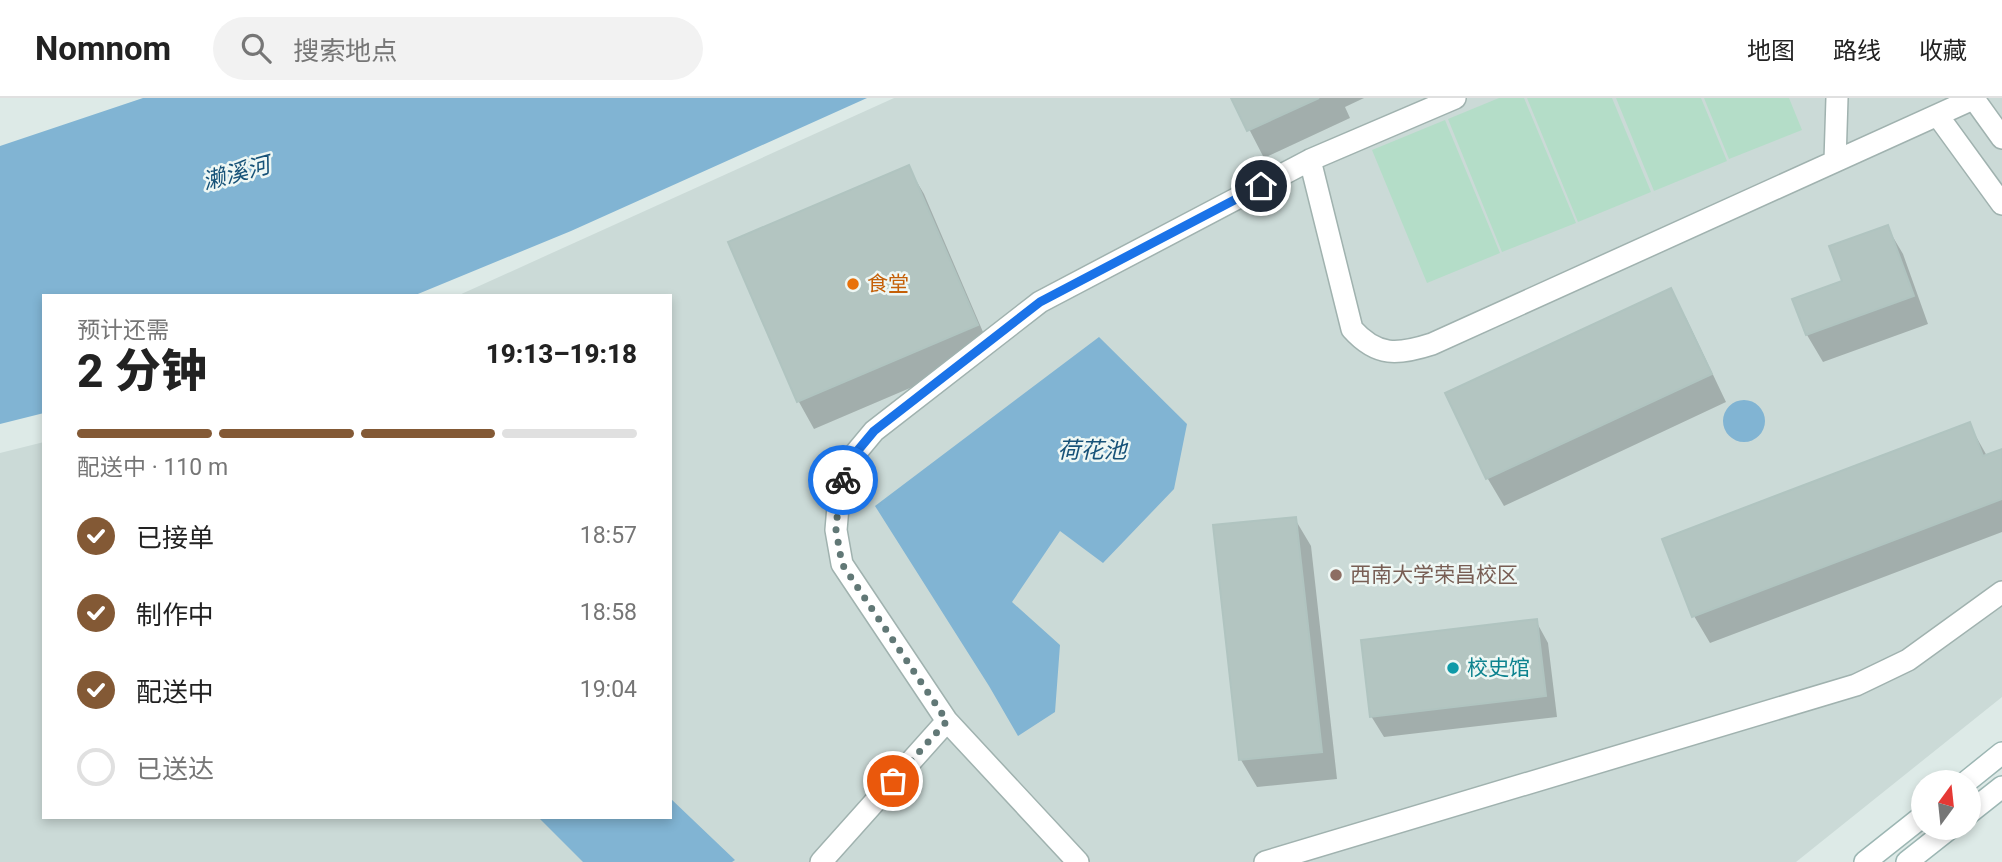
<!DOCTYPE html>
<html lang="zh">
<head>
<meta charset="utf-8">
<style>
	body { margin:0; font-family:Roboto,"Noto Sans SC",sans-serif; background:#f2f2f2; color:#222; height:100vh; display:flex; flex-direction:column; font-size:26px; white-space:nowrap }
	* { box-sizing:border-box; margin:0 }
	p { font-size:23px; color:#767676 }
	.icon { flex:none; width:38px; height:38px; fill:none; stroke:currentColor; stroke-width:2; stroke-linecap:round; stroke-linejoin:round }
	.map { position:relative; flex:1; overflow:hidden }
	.panel { position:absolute; left:42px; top:196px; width:630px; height:525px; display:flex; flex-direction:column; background:#fff; border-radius:0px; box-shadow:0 4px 10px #0003 }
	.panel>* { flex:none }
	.needle { width:46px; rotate:15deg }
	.tools { position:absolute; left:1911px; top:672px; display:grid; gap:14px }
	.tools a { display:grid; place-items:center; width:70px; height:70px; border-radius:50%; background:#fff; box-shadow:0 4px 10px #0003; font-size:35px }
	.pin { position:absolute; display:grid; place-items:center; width:60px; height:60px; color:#fff; margin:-30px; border:4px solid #fff; border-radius:50%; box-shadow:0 2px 7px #0007 }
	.courier { position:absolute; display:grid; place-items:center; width:70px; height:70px; margin:-35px; border:5px solid #1a73e8; border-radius:50%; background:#fff; color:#222; box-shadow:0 2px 9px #0007 }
	.overview em { font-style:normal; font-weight:800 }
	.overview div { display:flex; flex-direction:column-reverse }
	.overview { display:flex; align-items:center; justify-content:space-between; height:119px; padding:0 35px }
	h1 { font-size:46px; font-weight:800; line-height:52px }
	.bar { display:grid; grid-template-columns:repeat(4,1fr); gap:10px 7px; align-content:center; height:84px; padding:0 35px }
	.bar i { height:9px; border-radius:5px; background:#e0e0e0 }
	.bar .selected { background:#835935 }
	.bar p { grid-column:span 4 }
	ol { padding:0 35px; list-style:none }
	li { display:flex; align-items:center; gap:21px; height:77px }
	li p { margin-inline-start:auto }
	li .icon { padding:7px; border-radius:50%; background:#835935; color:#fff; stroke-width:4 }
	li:last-child { color:#767676 }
	li i { width:38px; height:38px; border:4px solid #e0e0e0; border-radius:50% }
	header { display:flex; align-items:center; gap:42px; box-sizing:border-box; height:98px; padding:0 35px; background:#fff; border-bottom:2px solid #e0e0e0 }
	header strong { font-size:33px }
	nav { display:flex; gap:38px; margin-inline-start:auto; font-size:24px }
	.search { width:490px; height:63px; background:#f2f2f2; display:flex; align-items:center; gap:18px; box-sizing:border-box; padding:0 24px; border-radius:38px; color:#767676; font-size:26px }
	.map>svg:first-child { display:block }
</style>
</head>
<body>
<header>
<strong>Nomnom</strong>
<div class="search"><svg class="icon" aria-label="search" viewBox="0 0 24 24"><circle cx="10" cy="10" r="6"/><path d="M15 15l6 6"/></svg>搜索地点</div>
<nav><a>地图</a><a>路线</a><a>收藏</a></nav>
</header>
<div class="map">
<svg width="2002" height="764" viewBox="0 0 2002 764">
	<rect width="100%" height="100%" fill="#ddeae7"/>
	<path fill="#cbdad7" d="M894 0H2002V599L1796 764H0V355L44 344V719H670V198H457Z"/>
	<path fill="#b4ddc8" d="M1499 0H1524L1576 125 1502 154 1448 21Z
		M1527 0H1612L1651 94 1578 124Z
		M1616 0H1701L1727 63 1654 93Z
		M1704 0H1789L1802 32 1729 61Z
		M1445 22 1500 155 1427 185 1372 52Z"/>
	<path fill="#81b4d3" d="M143 0H867L571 133 413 198H44V315L0 326V48Z
		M1099 239 1187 326 1174 391 1103 465 1060 433 1012 504 1060 547 1055 614 1018 638 989 588 875 408Z
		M1723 323a21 21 0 1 1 42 0a21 21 0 1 1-42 0Z
		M670 700 735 762 732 764H583L538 719H670Z"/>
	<path fill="#0003" d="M1233 0H1364L1345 9 1350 20 1264 60Z
		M908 69 924 96 992 255 814 331 799 304 730 145Z
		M1887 129 1903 156 1928 226 1823 264 1807 237 1794 202 1844 184Z
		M1670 193 1686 220 1726 304 1504 408 1488 381 1448 296Z
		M1969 326 1987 358 2002 352V434L1710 545 1694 518Z
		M1295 421 1311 448 1337 681 1257 689 1241 662 1215 429Z
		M1536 523 1548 545 1557 619 1384 639 1371 618Z"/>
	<path fill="#b3c5c1" stroke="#b0c4c0" stroke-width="2" d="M1231 0H1319L1247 33Z
		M909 67 978 227 797 304 728 144Z
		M1888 127 1914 198 1806 237 1792 201 1842 183 1829 148Z
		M1671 190 1712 276 1486 381 1445 295Z
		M1970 324 1983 358 2002 351V401L1692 519 1662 441Z
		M1296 419 1322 654 1239 662 1213 427Z
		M1537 521 1546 598 1370 619 1361 542Z"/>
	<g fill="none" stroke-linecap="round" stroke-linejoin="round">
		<g stroke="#a0b2af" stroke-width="24">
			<path id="street" d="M1974 1 2002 40
				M1938 18 2002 106
				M1310 62 1352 231C1377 259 1398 257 1432 246L1975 0
				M1835 63 1837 0
				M821 764 947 623
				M1078 764 947 623 842 466 836 432 839 397 849 363 874 333 1040 204 1310 62 1455 0
				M1265 764 1856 587 1908 562 2002 494"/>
		</g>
		<g stroke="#9cb6b3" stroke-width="24">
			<path id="secondary" d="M1966 684 2002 655
				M1969 715 2002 689
				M1865 764 1923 718
				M1907 764 1950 730"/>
		</g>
		<use href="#street" stroke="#fff" stroke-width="21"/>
		<use href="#secondary" stroke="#fff" stroke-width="21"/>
	</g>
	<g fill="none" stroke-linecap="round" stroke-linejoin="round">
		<path stroke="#617876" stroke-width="7" stroke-dasharray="0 12.6" d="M843 382 839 397 836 432 842 466 947 623 893 683"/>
		<path stroke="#1a73e8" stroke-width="9" d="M843 382 849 363 874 333 1040 204 1261 88"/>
	</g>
	<circle fill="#e8710a" stroke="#eef7f4" stroke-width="2.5" cx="853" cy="186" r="7"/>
	<circle fill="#8d6e63" stroke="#eef7f4" stroke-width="2.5" cx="1336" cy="477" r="7"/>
	<circle fill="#0f9aa8" stroke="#eef7f4" stroke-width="2.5" cx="1453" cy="570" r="7"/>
	<g text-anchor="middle" stroke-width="5" stroke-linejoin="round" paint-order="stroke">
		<g font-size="21" fill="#c56008" stroke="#eef7f4" text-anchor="start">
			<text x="867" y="193">食堂</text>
		</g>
		<g font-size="21" fill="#785e54" stroke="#eef7f4" text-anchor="start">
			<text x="1350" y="484">西南大学荣昌校区</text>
		</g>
		<g font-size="21" fill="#0d838f" stroke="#eef7f4" text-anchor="start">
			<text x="1467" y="577">校史馆</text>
		</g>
		<g font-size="23" font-style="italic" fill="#165278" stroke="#eef7f4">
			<text transform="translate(236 75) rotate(-15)" y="8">濑溪河</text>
			<text x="1092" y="360">荷花池</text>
		</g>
	</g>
</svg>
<div class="tools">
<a><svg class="needle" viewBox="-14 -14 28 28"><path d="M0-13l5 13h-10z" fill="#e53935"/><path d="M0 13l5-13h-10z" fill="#767676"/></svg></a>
</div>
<div class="pin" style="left:893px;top:683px;background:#ea580c"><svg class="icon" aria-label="bag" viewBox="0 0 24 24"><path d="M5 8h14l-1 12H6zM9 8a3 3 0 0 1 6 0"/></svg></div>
<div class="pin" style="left:1261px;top:88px;background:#1f2937"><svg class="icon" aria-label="home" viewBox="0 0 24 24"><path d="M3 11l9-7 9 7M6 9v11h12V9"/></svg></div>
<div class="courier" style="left:843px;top:382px"><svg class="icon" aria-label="bike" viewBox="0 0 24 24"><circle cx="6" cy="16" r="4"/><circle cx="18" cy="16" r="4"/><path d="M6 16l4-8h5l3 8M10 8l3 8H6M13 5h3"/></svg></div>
<section class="panel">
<div class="overview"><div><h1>2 分钟</h1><p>预计还需</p></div><em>19:13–19:18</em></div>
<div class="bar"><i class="selected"></i><i class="selected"></i><i class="selected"></i><i></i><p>配送中 · 110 m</p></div>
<ol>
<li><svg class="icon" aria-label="check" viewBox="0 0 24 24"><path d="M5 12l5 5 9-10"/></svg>已接单<p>18:57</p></li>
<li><svg class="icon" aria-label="check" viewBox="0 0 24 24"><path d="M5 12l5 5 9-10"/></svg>制作中<p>18:58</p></li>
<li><svg class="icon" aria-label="check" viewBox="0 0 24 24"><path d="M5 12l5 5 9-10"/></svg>配送中<p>19:04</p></li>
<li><i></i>已送达</li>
</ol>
</section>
</div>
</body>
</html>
